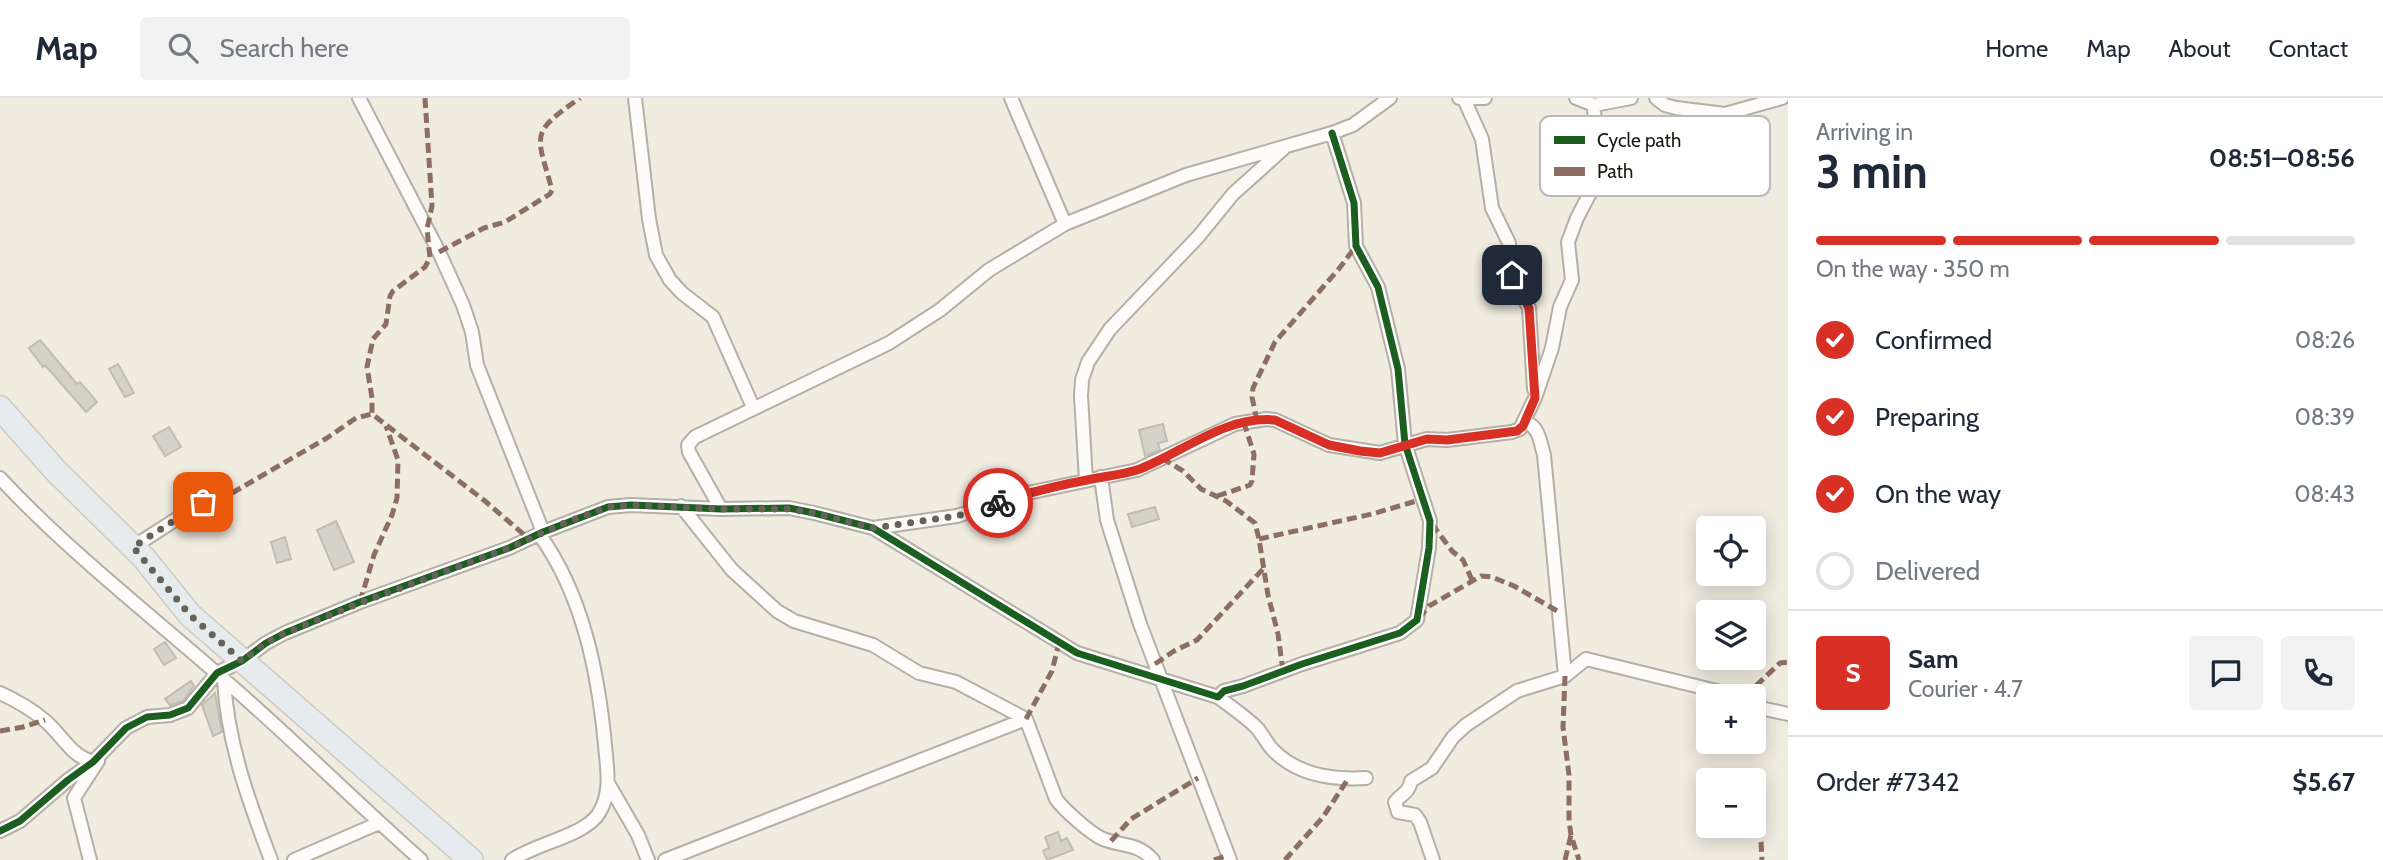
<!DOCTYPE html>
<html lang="en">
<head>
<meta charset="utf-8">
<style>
	body { margin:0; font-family:Cabin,sans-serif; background:#f2f2f3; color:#1f2937; height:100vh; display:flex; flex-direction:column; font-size:26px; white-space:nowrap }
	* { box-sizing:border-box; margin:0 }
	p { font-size:23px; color:#747a83 }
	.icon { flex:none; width:38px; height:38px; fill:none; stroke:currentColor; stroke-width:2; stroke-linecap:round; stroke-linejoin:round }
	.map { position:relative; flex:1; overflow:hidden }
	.drawer { display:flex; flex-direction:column; background:#fff; width:595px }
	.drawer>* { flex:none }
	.fabs { position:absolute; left:1696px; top:418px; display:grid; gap:14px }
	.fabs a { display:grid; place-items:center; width:70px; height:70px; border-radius:7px; background:#fff; box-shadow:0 4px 18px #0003; font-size:35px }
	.pin { position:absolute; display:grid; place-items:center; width:60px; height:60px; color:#fff; margin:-30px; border-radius:14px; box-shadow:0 4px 10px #0006 }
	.courier { position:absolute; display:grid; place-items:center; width:70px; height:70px; margin:-35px; border:5px solid #d93025; border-radius:50%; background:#fff; color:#222; box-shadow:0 2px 9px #0007 }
	.summary em { font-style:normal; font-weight:700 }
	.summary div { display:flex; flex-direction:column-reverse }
	.summary { display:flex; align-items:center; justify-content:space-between; height:119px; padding:0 28px }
	h1 { font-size:46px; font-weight:700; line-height:52px }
	.bar { display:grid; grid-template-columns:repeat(4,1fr); gap:10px 7px; align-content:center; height:84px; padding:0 28px }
	.bar i { height:9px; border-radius:5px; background:#e0e1e3 }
	.bar .active { background:#d93025 }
	.bar p { grid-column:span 4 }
	.line { display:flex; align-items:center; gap:18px; padding:0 28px; border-top:2px solid #e0e1e3 }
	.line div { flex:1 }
	.round { display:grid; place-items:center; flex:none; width:74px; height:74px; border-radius:7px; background:#f2f2f3 }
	ol { padding:0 28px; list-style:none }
	li { display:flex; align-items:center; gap:21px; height:77px }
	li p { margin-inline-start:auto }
	li .icon { padding:7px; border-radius:50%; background:#d93025; color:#fff; stroke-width:4 }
	li:last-child { color:#747a83 }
	li i { width:38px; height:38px; border:4px solid #e0e1e3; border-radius:50% }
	header { display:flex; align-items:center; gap:42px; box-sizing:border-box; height:98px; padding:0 35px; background:#fff; border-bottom:2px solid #e0e1e3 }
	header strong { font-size:33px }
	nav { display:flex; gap:38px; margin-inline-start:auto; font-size:24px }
	.search { width:490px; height:63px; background:#f2f2f3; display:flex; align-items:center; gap:18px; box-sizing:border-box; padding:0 24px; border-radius:7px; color:#747a83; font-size:26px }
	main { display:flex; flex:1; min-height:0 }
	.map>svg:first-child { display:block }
</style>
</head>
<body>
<header>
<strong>Map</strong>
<div class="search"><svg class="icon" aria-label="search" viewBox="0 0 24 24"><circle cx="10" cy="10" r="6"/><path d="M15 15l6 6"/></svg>Search here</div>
<nav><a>Home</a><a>Map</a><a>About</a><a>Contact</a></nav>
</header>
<main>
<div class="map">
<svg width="1788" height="762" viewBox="0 0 1788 762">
	<rect width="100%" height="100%" fill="#f1ece0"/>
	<path fill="#d5d2c8" stroke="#c1bdb3" stroke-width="2" d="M40 242 77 286 80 284 97 304 86 314 45 267 43 269 29 250Z
		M118 266 134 295 125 299 109 271Z
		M1163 326 1167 343 1158 345 1160 352 1145 358 1139 332Z
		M169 329 181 349 165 358 153 338Z
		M1155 409 1159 421 1132 429 1128 416Z
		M336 423 354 464 334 472 317 432Z
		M285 439 291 461 277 465 271 444Z
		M165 544 176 560 164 567 154 551Z
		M191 583 194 588 183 603 170 607 165 601Z
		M215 595 222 634 213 638 202 607Z
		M1058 734 1061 743 1067 740 1073 752 1047 762 1043 753 1049 750 1045 739Z"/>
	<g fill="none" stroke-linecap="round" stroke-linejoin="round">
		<g stroke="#b4b0a7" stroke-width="16">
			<path id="street" d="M359 0 439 154 463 207 472 234 477 267 543 434
				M635 0 649 121 656 157 670 182 682 195 713 219 753 309
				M1011 0 1065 126
				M1459 0H1485
				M1576 0 1594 7 1631 0
				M1656 0 1665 7 1676 10 1725 16 1782 0
				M1464 1 1482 41 1492 110 1509 145V165L1512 177 1529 210 1534 291
				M1524 324C1539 327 1540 344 1544 357L1565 578
				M1101 379 1107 422 1140 526 1230 762
				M0 380C67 452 148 515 221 579 290 638 353 702 421 762
				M1086 382 1081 298 1082 282 1088 264 1110 231 1198 139 1233 96 1283 51
				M681 408 732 472 777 513 794 523 873 547 919 575 956 584 1026 621 1056 701C1064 712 1091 736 1103 741 1123 749 1137 744 1153 762
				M721 411 689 354 688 347 695 339 889 245 940 212 989 172 1065 126 1186 77 1332 35 1353 27 1390 0
				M873 430 957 418 1023 396 1137 372 1235 326 1266 321 1275 322 1329 347 1380 355 1427 341 1447 342 1512 334 1520 331 1535 300 1552 250 1560 209 1572 182 1568 144 1577 120 1601 74 1595 43 1594 7
				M133 449 203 404
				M224 581C227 644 249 704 271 762
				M0 595C15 602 30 610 43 621 62 636 69 657 93 664
				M1218 599C1231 609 1245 618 1257 630 1263 637 1267 646 1273 652 1297 677 1334 682 1366 680
				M1754 605 1765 611 1788 616
				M608 685 638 737 648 762
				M0 733 20 723 68 682 93 664 126 630 147 619 170 617 188 610 217 575 242 563 266 545 285 535 360 504 509 450 543 434 608 409 631 407 721 411 789 410 814 415 873 430 1077 555 1218 599 1224 593 1243 588 1302 566 1400 535 1417 522 1429 450 1430 423 1405 346 1398 271 1378 189 1356 148 1354 105 1332 35
				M90 762 74 700 98 663
				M294 762 379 725
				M512 762C536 745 585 738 599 715 612 694 607 670 605 647 598 574 583 497 539 436
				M665 762 1026 621
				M1433 762 1420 724 1415 717 1398 714 1395 704C1401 696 1409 695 1411 683L1432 670 1453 639 1466 627 1517 593 1565 578 1586 561 1737 598"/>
		</g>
		<g stroke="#cdcac4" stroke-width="26">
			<path id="highway" d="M0 310 55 372 144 460 190 517 471 762"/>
		</g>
		<use href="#street" stroke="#fdfcfa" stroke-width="12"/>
		<use href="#highway" stroke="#e6ecee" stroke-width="23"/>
		<path stroke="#8d6e63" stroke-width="5" stroke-dasharray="10 5" stroke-linecap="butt" d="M425 0 432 108 427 131 430 160 425 169 393 193 390 198 386 226 373 241 367 269 372 300V316L485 403 529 441
			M439 154 484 130 505 124 550 96 552 92C537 36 528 36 580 0
			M1257 323 1252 299 1253 290 1275 244 1338 172 1356 148
			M1162 360 1183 373 1201 391 1226 403 1255 425 1259 441 1268 497 1278 536 1283 573
			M232 395 327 340 356 320 372 316
			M1217 398 1250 387 1252 383 1254 356 1244 325
			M1432 426 1452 453 1463 462 1472 482
			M1259 441 1372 416 1423 401
			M360 504 374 457 392 417 397 400 398 362 386 328
			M1419 520 1429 508 1481 478 1492 479 1514 488 1559 514
			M1155 566 1174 553 1197 542 1263 471
			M1565 578 1563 629 1569 677V723L1571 737 1579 762
			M1745 598 1780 565 1788 564
			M1026 621 1052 573 1059 545
			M0 633 23 629 45 622
			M1752 681V682
			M1754 700V722L1761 744 1762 762
			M1111 743 1131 721 1198 680
			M1214 762 1228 757
			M1285 762 1323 719 1348 681
			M1565 762 1571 737"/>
		<g stroke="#fff" stroke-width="11">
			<path id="cycleway" d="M0 733 20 723 68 682 93 664 126 630 147 619 170 617 188 610 217 575 242 563 266 545 285 535 360 504 509 450 543 434 608 409 631 407 721 411 789 410 814 415 873 430 1077 555 1218 599 1224 593 1243 588 1302 566 1400 535 1417 522 1429 450 1430 423 1405 346 1398 271 1378 189 1356 148 1354 105 1332 35"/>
		</g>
		<use href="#cycleway" stroke="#1b5e20" stroke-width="7"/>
	</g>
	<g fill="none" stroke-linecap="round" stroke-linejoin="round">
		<path stroke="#666259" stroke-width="7" stroke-dasharray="0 12.6" d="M203 404 133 449 190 517 242 563 266 545 285 535 360 505 509 450 567 424 608 409 631 407 721 411H789L814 415 873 430 957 418 998 405"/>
		<path stroke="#d93025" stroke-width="9" d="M998 405C1029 394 1060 387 1092 381 1108 378 1125 376 1140 371 1183 354 1227 317 1275 322L1329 347 1360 353 1380 355 1427 341 1447 342 1517 333 1523 328 1535 300 1529 210 1512 177"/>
	</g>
	<rect x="1540" y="18" width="230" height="80" rx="10" fill="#fff" stroke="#bbbab7" stroke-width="2"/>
	<rect x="1554" y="38" width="31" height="8" fill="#1b5e20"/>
	<rect x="1554" y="69" width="31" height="9" fill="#8d6e63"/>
	<g font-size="19" fill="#1b1810">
		<text x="1597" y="49">Cycle path</text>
		<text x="1597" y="80">Path</text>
	</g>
</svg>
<div class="fabs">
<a><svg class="icon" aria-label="locate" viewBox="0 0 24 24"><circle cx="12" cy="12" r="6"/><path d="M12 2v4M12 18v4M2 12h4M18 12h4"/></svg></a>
<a><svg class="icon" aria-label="layers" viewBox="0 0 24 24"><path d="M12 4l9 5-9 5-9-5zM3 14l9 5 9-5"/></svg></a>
<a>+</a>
<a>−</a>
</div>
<div class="pin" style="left:203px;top:404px;background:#ea580c"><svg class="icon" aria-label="bag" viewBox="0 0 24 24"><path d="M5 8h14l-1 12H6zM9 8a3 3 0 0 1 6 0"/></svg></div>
<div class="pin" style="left:1512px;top:177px;background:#1f2937"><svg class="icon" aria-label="home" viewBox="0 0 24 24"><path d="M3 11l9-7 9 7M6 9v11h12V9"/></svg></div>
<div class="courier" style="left:998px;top:405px"><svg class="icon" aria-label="bike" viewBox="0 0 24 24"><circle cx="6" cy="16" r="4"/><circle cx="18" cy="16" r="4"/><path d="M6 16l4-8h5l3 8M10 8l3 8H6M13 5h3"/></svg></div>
</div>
<section class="drawer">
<div class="summary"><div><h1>3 min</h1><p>Arriving in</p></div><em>08:51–08:56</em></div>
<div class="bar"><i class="active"></i><i class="active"></i><i class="active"></i><i></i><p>On the way · 350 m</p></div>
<ol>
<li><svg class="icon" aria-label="check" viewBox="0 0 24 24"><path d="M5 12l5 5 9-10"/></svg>Confirmed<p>08:26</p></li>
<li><svg class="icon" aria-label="check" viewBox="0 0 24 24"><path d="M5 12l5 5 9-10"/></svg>Preparing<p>08:39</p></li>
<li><svg class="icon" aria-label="check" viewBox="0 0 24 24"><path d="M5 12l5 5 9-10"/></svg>On the way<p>08:43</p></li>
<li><i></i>Delivered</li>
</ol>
<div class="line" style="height:126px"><b class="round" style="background:#d93025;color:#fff">S</b><div><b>Sam</b><p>Courier · 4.7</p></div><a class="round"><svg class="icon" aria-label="chat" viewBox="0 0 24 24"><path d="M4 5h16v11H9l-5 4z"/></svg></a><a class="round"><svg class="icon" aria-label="phone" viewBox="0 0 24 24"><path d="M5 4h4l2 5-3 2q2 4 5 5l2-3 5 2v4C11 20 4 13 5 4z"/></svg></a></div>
<div class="line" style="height:91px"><div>Order #7342</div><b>$5.67</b></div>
</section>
</main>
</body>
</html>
